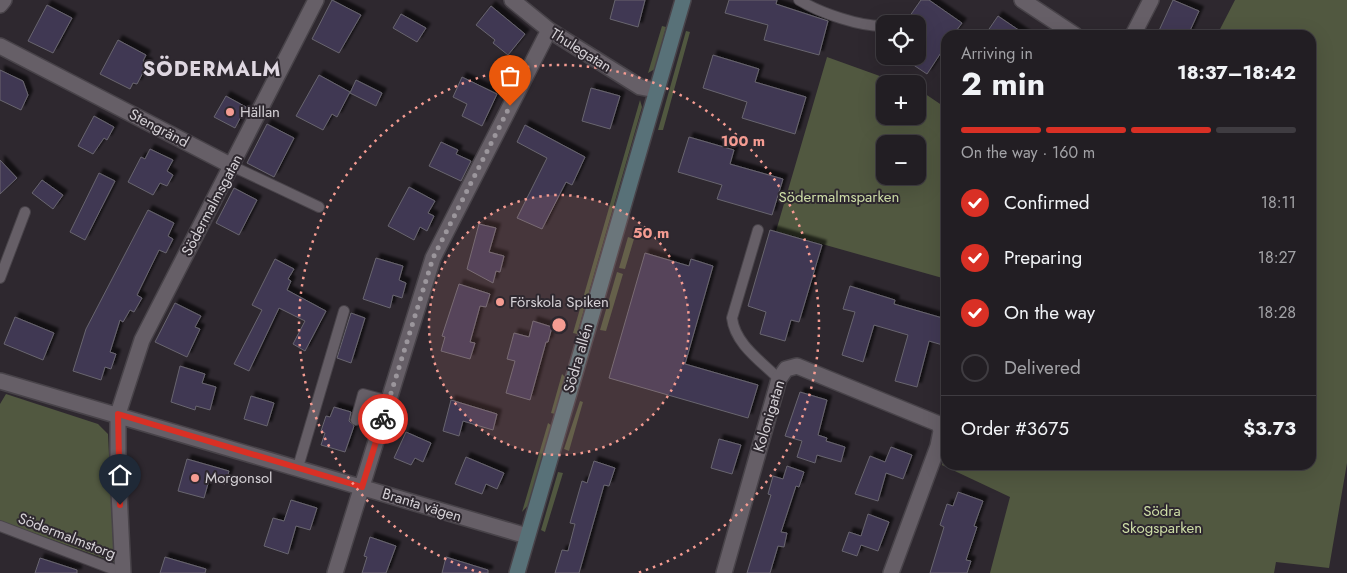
<!DOCTYPE html>
<html lang="en">
<head>
<meta charset="utf-8">
<style>
	body { margin:0; font-family:Jost,sans-serif; background:#2a272b; color:#f1f3f6; height:100vh; display:flex; flex-direction:column; font-size:19px; white-space:nowrap }
	* { box-sizing:border-box; margin:0 }
	p { font-size:16px; color:#a2a2a6 }
	.icon { flex:none; width:28px; height:28px; fill:none; stroke:currentColor; stroke-width:2; stroke-linecap:round; stroke-linejoin:round }
	.map { position:relative; flex:1; overflow:hidden }
	.details { position:absolute; left:941px; top:30px; width:375px; height:440px; display:flex; flex-direction:column; background:#221e23; border-radius:15px; box-shadow:0 5px 20px #0002,0 0 0 1px #3f3c41 }
	.details>* { flex:none }
	.fabs { position:absolute; left:876px; top:15px; display:grid; gap:10px }
	.fabs a { display:grid; place-items:center; width:50px; height:50px; border-radius:10px; background:#221e23; box-shadow:0 5px 20px #0002,0 0 0 1px #3f3c41; font-size:25px }
	.pin { position:absolute; display:grid; place-items:center; width:42px; height:42px; color:#fff; margin:-51px -21px; border-radius:50% 50% 50% 0; rotate:-45deg; box-shadow:0 0 5px #0007 }
	.pin .icon { rotate:45deg }
	.courier { position:absolute; display:grid; place-items:center; width:50px; height:50px; margin:-25px; border:4px solid #d93025; border-radius:50%; background:#fff; color:#222; box-shadow:0 1px 6px #0007 }
	.head em { font-style:normal; font-weight:700 }
	.head div { display:flex; flex-direction:column-reverse }
	.head { display:flex; align-items:center; justify-content:space-between; height:85px; padding:0 20px }
	h1 { font-size:32px; font-weight:700; line-height:38px }
	.bar { display:grid; grid-template-columns:repeat(4,1fr); gap:8px 5px; align-content:center; height:60px; padding:0 20px }
	.bar i { height:6px; border-radius:4px; background:#3f3c41 }
	.bar .on { background:#d93025 }
	.bar p { grid-column:span 4 }
	.line { display:flex; align-items:center; gap:12px; padding:0 20px; border-top:1px solid #3f3c41 }
	.line div { flex:1 }
	ol { padding:0 20px; list-style:none }
	li { display:flex; align-items:center; gap:15px; height:55px }
	li p { margin-inline-start:auto }
	li .icon { padding:5px; border-radius:50%; background:#d93025; color:#fff; stroke-width:4 }
	li:last-child { color:#a2a2a6 }
	li i { width:28px; height:28px; border:2px solid #3f3c41; border-radius:50% }
	.map>svg:first-child { display:block }
</style>
</head>
<body>
<div class="map">
<svg width="1347" height="573" viewBox="0 0 1347 573">
	<defs>
		<filter id="shadow"><feDropShadow dx="4.5" dy="-4.5" stdDeviation="1" flood-color="#0009"/></filter>
	</defs>
	<rect width="100%" height="100%" fill="#2e282f"/>
	<path fill="#515840" fill-rule="evenodd" d="M1235 0H1347V463L1329 568 1276 562 1274 573H990L1010 497 942 465 946 442V465H1311V35H1217Z
		M662 26 666 27 655 69 648 73Z
		M686 31 690 32 663 130H658Z
		M827 57 902 84H885V116H918V89L946 108V279L776 231ZM885 144H918V176H885Z
		M640 100 642 107 577 334 573 333Z
		M628 237 634 239 625 269 619 268Z
		M617 272 623 274 606 331 600 330Z
		M562 374 566 378 555 414 551 413Z
		M6 394 98 424 108 434 114 562 0 521V404Z
		M580 401 583 402 569 451 564 449Z
		M548 423 551 425 530 503 522 512Z
		M558 472 563 473 545 532 541 530Z"/>
	<path fill="#403852" stroke="#68656f" filter="url(#shadow)" d="M332 0 361 15 339 53 312 39Z
		M615 0H645L638 27 610 19Z
		M729 0H777L776 4 828 21 819 55 764 40 768 25 725 13Z
		M921 0H929L962 23 953 35H946V45L927 74 900 56H918V24L907 20Z
		M1173 0 1199 11 1188 35H1157Z
		M47 5 72 18 53 53 28 41Z
		M491 6 525 34 508 55 493 43 495 40 476 25Z
		M401 14 426 28 417 42 393 28Z
		M998 16 1026 35H985Z
		M118 40 146 55 143 61 148 63 137 84 133 83 130 89 100 74Z
		M713 55 759 69 755 82 806 97 795 134 742 118 747 102 703 88Z
		M0 70 23 81 28 95 21 110 0 100Z
		M319 75 350 92 337 117 332 114 323 130 296 116Z
		M462 77 497 94 482 126 462 116 467 104 453 97Z
		M356 80 382 93 376 106 350 93Z
		M591 88 620 96 610 129 582 121Z
		M226 96 246 107 235 128 214 117Z
		M94 116 114 127 107 140 104 138 93 154 78 146Z
		M267 124 294 138 274 177 247 163Z
		M525 125 585 157 572 185 566 182 542 229 517 218 547 158 517 142Z
		M689 137 734 150 730 164 783 179 772 215 717 199 722 185 678 172Z
		M441 142 458 150 456 154 471 161 461 181 429 166Z
		M150 149 173 160 167 171 173 175 167 186 160 183 153 195 128 182 141 157 145 159Z
		M0 160 17 178 0 194Z
		M99 173 115 181 85 240 70 232Z
		M42 180 63 195 53 209 32 193Z
		M409 187 435 201 428 213 434 216 427 231 420 227 414 240 388 226Z
		M234 188 257 200 239 235 216 223Z
		M148 210 174 223 168 236 173 239 166 253 159 250 137 295 142 298 134 312 130 310 123 322 120 320 110 352 116 354 111 369 105 367 101 380 73 371 86 329Z
		M479 224 496 228 489 252 504 256 500 272 496 271 493 283 467 269Z
		M770 230 822 245 799 322 791 320 785 341 760 334 766 312 748 306Z
		M645 253 689 266 691 259 713 266 685 364 758 385 748 418 609 378Z
		M376 258 403 266 399 280 406 283 402 298 393 295 390 308 363 299Z
		M275 259 294 269 288 279 291 281 287 290 326 311 305 351 293 344 305 321 279 308 249 371 234 364 262 310 252 305Z
		M459 284 490 294 486 307 480 306 470 342 475 343 470 359 441 351 445 337 442 336Z
		M850 286 895 300 894 304 946 319V346L929 341 917 387 895 381 908 335 874 325 863 362 842 355 855 312 843 309Z
		M175 303 201 316 195 327 200 329 187 357 155 342Z
		M351 313 365 318 351 363 337 358Z
		M15 317 54 333 43 360 4 344Z
		M533 321 552 327 548 342H546L530 400 506 393 515 361 507 359 514 333 529 337Z
		M180 366 205 374 202 383 216 387 210 410 196 406 195 410 171 402Z
		M800 392 827 400 818 435 827 438 826 441 845 447 841 462 817 455 815 463 797 457 802 441 785 436Z
		M251 396 274 403 267 426 244 419Z
		M451 400 497 414 493 430 463 421 459 436 443 431Z
		M334 407 351 412 349 421 354 426 345 452 321 445 325 433 321 431 326 416 330 417Z
		M406 432 431 443 423 462 415 458 411 465 394 458Z
		M719 439 741 445 732 474 711 468Z
		M891 447 912 455 903 479 886 473 878 501 855 494 870 456 885 462Z
		M466 457 504 473 497 489 486 484 482 494 455 484Z
		M187 459 229 471 225 484 209 480 204 498 178 491Z
		M594 461 615 468 609 486 604 485 579 573H555L562 550 568 551 575 524 570 523 582 481 587 483Z
		M787 466 804 472 799 487 796 486 781 532 787 533 784 547 778 546 770 573H747L771 495 768 494 773 476 783 479Z
		M958 492 983 501 974 526 977 527 966 560 971 561 967 573H930L944 527 940 525 947 504 953 506Z
		M291 500 317 508 310 530 296 526 288 554 264 546 273 518 284 521Z
		M868 514 889 522 878 551 861 545 857 556 842 551 849 532 861 536Z
		M370 537 396 546 386 573H362L367 557 364 556Z
		M165 557 206 569 205 573H160Z
		M446 557 488 570V573H442Z
		M40 558 77 570V573H35Z"/>
	<g fill="none" stroke-linecap="round" stroke-linejoin="round">
		<g stroke="#484349" stroke-width="12">
			<path id="lane" d="M799 0C820 13 861 27 885 26
				M232 166 319 207
				M758 230 732 318C735 344 761 361 779 379
				M0 278 25 212
				M356 420 363 394 389 401
				M298 467 344 311
				M0 526 123 573"/>
		</g>
		<g stroke="#484349" stroke-width="18">
			<path id="street" d="M512 0 549 30 640 87 656 90
				M1022 0 1075 35
				M0 5 4 0
				M1133 35 1151 0
				M0 46 232 166
				M0 381 527 536
				M123 573 118 471V414L142 340 316 0
				M335 573 433 258 549 30
				M724 573 779 379 786 369 797 366 939 424 941 431 938 446 891 573"/>
		</g>
		<g stroke="#484349" stroke-width="18">
			<path id="secondary" d="M517 573 683 0"/>
		</g>
		<use href="#lane" stroke="#665f67" stroke-width="10"/>
		<use href="#street" stroke="#665f67" stroke-width="15"/>
		<use href="#secondary" stroke="#587178" stroke-width="15"/>
	</g>
	<g fill="none" stroke-linecap="round" stroke-linejoin="round">
		<path stroke="#9b969c" stroke-width="5" stroke-dasharray="0 9" d="M383 419 433 258 510 106"/>
		<path stroke="#d93025" stroke-width="6" d="M120 505 118 414 362 487 383 419"/>
	</g>
	<circle cx="559" cy="325" r="130" fill="#f59c92" fill-opacity=".12"/>
	<g fill="none" stroke="#f59c92" stroke-width="2.5" stroke-dasharray="2.5 5">
		<circle cx="559" cy="325" r="130"/>
		<path d="M481 573A260 260 0 1 1 637 573"/>
	</g>
	<g fill="#f59c92" stroke="#2e282f" stroke-width="2">
		<circle cx="230" cy="112" r="5"/>
		<circle cx="500" cy="302" r="5"/>
		<circle cx="195" cy="478" r="5"/>
	</g>
	<g text-anchor="middle" stroke-width="4" stroke-linejoin="round" paint-order="stroke">
		<g font-size="15" fill="#d5d1d6" stroke="#2e282f">
			<text transform="translate(581 50) rotate(32)" y="5">Thulegatan</text>
			<text transform="translate(159 128) rotate(28)" y="5">Stengränd</text>
			<text transform="translate(212 205) rotate(-62)" y="5">Södermalmsgatan</text>
			<text transform="translate(578 358) rotate(-74)" y="5">Södra allén</text>
			<text transform="translate(769 416) rotate(-73)" y="5">Kolonigatan</text>
			<text transform="translate(422 505) rotate(17)" y="5">Branta vägen</text>
			<text transform="translate(67 536) rotate(21)" y="5">Södermalmstorg</text>
		</g>
		<g font-size="15" fill="#d5d1d6" stroke="#2e282f" text-anchor="start">
			<text x="240" y="117">Hällan</text>
			<text x="510" y="307">Förskola Spiken</text>
			<text x="205" y="483">Morgonsol</text>
		</g>
		<g font-size="15" fill="#cedea7" stroke="#2e282f">
			<text x="839" y="202">Södermalmsparken</text>
			<text x="1162" y="516">Södra<tspan x="1162" dy="17">Skogsparken</tspan></text>
		</g>
		<g font-size="20" font-weight="bold" letter-spacing="1" fill="#dfd7e1" stroke="#2e282f">
			<text x="212" y="76">SÖDERMALM</text>
		</g>
	</g>
	<circle cx="559" cy="325" r="8" fill="#f59c92" stroke="#2e282f" stroke-width="2.5"/>
	<g font-size="15" text-anchor="middle" font-weight="bold" fill="#f59c92" stroke="#2e282f" stroke-width="4" stroke-linejoin="round" paint-order="stroke">
		<text x="743" y="146">100 m</text>
		<text x="651" y="238">50 m</text>
	</g>
</svg>
<div class="fabs">
<a><svg class="icon" aria-label="locate" viewBox="0 0 24 24"><circle cx="12" cy="12" r="6"/><path d="M12 2v4M12 18v4M2 12h4M18 12h4"/></svg></a>
<a>+</a>
<a>−</a>
</div>
<div class="pin" style="left:510px;top:106px;background:#ea580c"><svg class="icon" aria-label="bag" viewBox="0 0 24 24"><path d="M5 8h14l-1 12H6zM9 8a3 3 0 0 1 6 0"/></svg></div>
<div class="pin" style="left:120px;top:505px;background:#1f2937"><svg class="icon" aria-label="home" viewBox="0 0 24 24"><path d="M3 11l9-7 9 7M6 9v11h12V9"/></svg></div>
<div class="courier" style="left:383px;top:419px"><svg class="icon" aria-label="bike" viewBox="0 0 24 24"><circle cx="6" cy="16" r="4"/><circle cx="18" cy="16" r="4"/><path d="M6 16l4-8h5l3 8M10 8l3 8H6M13 5h3"/></svg></div>
<section class="details">
<div class="head"><div><h1>2 min</h1><p>Arriving in</p></div><em>18:37–18:42</em></div>
<div class="bar"><i class="on"></i><i class="on"></i><i class="on"></i><i></i><p>On the way · 160 m</p></div>
<ol>
<li><svg class="icon" aria-label="check" viewBox="0 0 24 24"><path d="M5 12l5 5 9-10"/></svg>Confirmed<p>18:11</p></li>
<li><svg class="icon" aria-label="check" viewBox="0 0 24 24"><path d="M5 12l5 5 9-10"/></svg>Preparing<p>18:27</p></li>
<li><svg class="icon" aria-label="check" viewBox="0 0 24 24"><path d="M5 12l5 5 9-10"/></svg>On the way<p>18:28</p></li>
<li><i></i>Delivered</li>
</ol>
<div class="line" style="height:65px"><div>Order #3675</div><b>$3.73</b></div>
</section>
</div>
</body>
</html>
